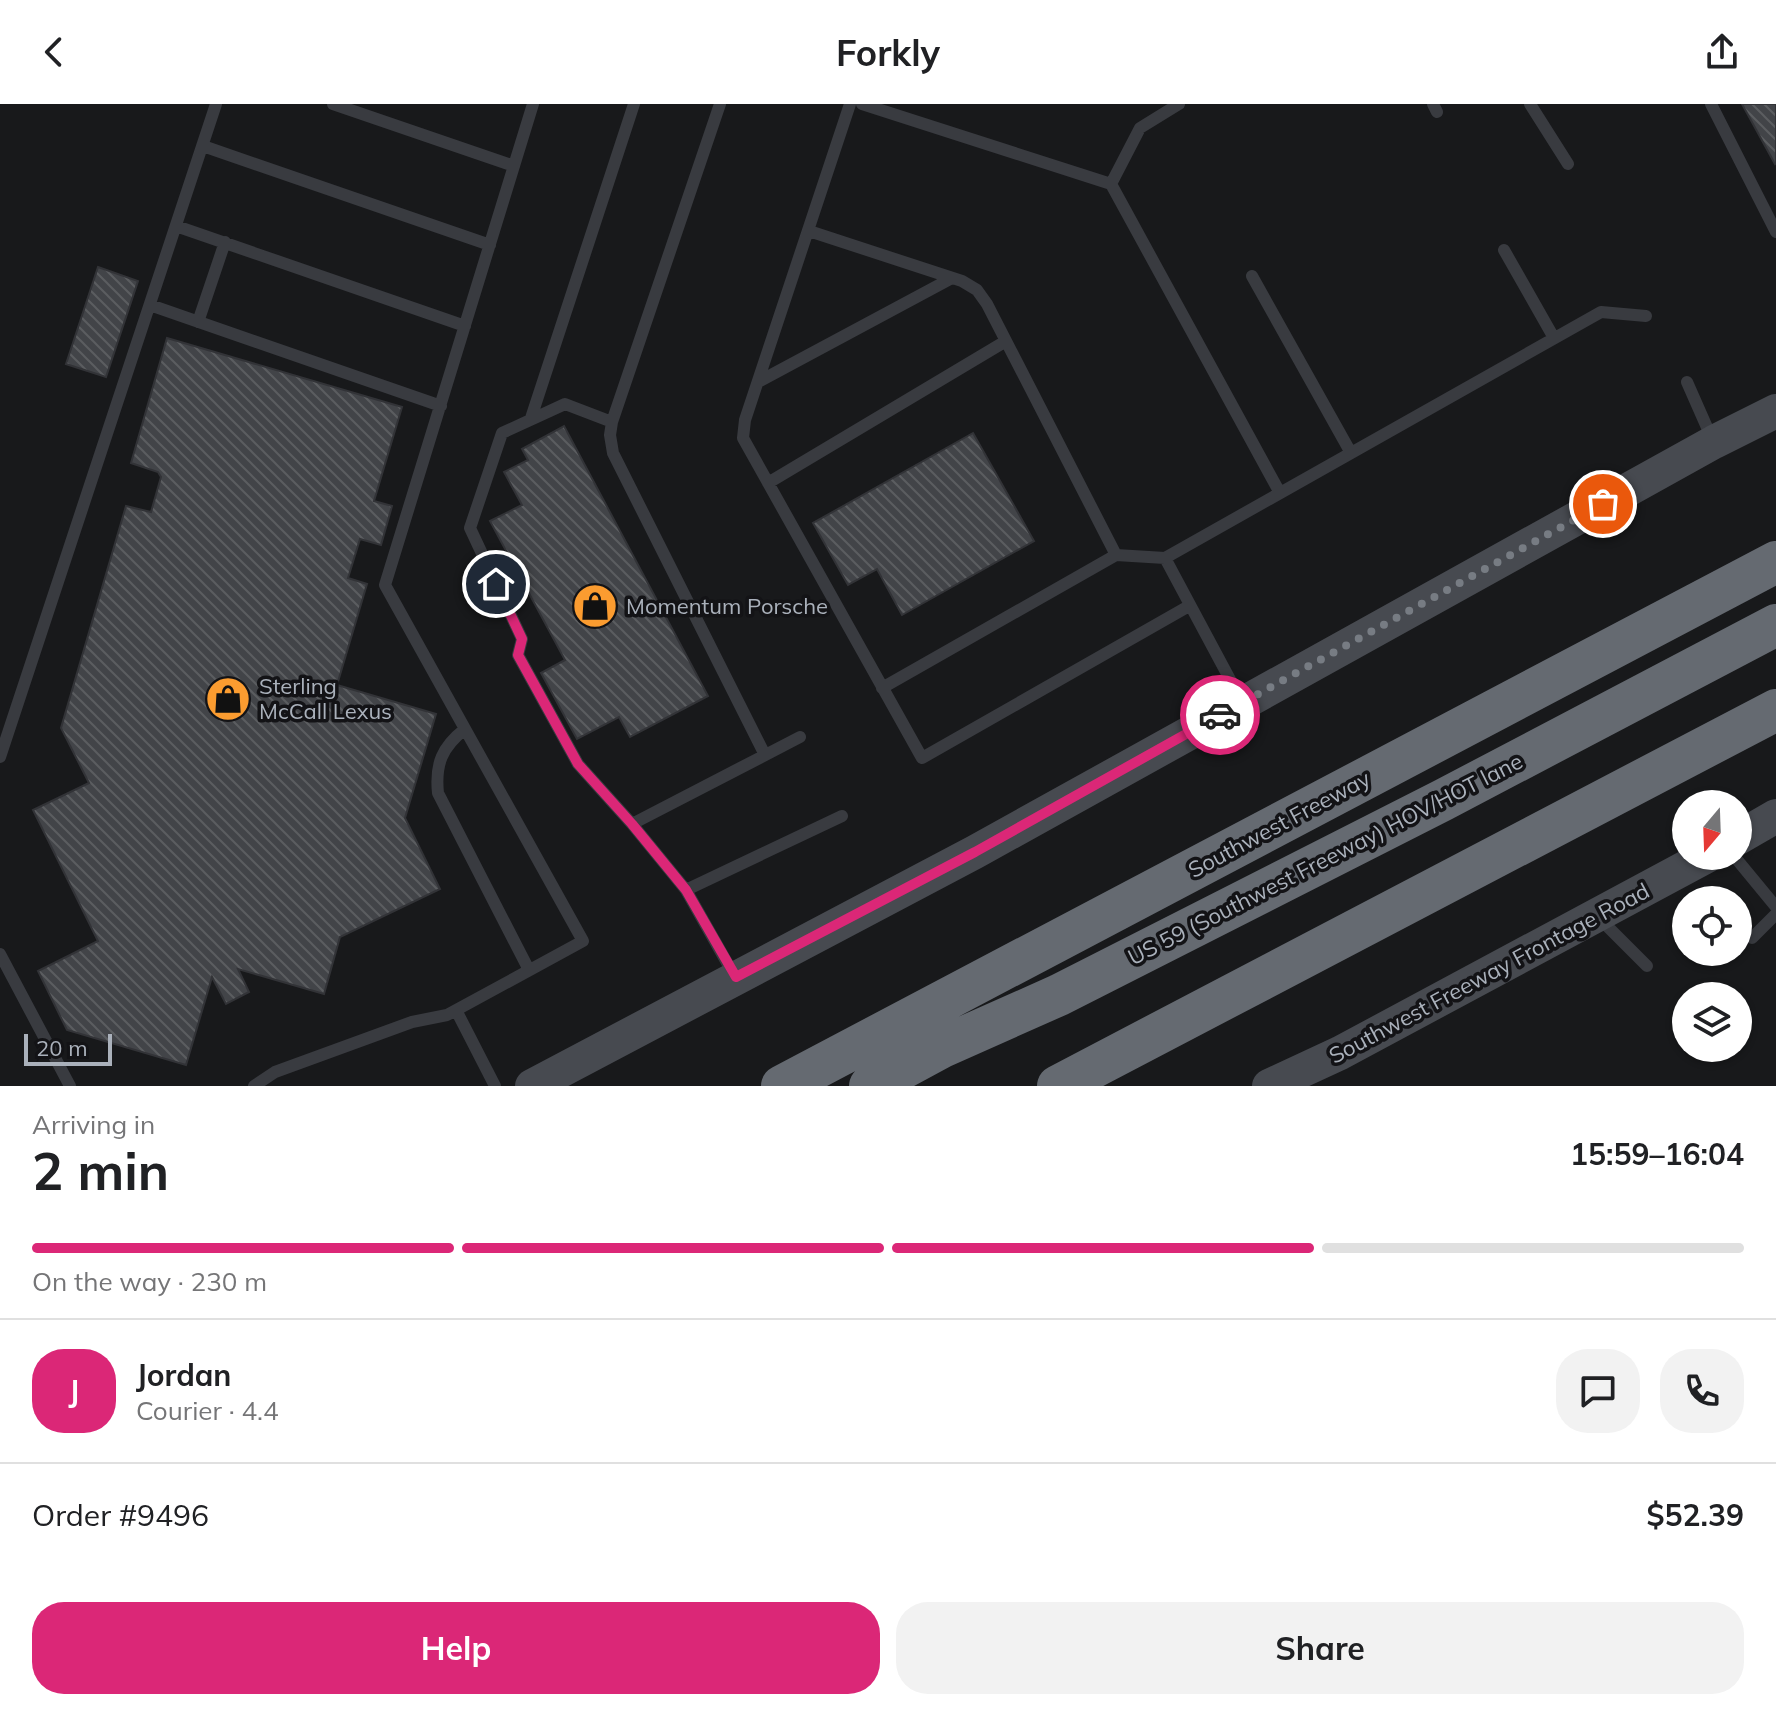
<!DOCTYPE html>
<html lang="en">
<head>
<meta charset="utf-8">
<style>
	body { margin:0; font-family:Mulish,sans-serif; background:#f2f2f2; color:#202124; height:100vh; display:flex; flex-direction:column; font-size:30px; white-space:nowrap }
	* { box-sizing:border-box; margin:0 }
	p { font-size:26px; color:#757577 }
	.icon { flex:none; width:44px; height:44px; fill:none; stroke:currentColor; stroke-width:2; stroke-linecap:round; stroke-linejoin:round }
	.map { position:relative; height:982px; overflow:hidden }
	.sheet { display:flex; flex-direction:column; background:#fff; flex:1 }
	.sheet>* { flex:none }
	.needle { width:52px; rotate:199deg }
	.controls { position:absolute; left:1672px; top:686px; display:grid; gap:16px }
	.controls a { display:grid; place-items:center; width:80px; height:80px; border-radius:50%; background:#fff; box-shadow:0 2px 6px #0004; font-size:40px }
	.scale { position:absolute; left:24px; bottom:20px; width:88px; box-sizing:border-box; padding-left:8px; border:4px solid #aab1bb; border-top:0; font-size:22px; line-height:28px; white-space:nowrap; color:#aab1bb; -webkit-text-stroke:6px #131316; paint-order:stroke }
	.pin { position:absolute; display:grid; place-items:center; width:68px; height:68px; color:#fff; margin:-34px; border:4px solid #fff; border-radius:50%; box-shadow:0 2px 8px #0007 }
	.courier { position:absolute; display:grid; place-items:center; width:80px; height:80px; margin:-40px; border:6px solid #db2777; border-radius:50%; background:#fff; color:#222; box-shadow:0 2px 10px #0007 }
	.head em { font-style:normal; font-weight:700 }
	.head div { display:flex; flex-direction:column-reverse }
	.head { display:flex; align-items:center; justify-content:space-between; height:136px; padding:0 32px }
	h1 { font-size:52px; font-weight:700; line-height:60px }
	.bar { display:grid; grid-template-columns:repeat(4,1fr); gap:12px 8px; align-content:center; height:96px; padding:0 32px }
	.bar i { height:10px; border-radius:6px; background:#e0e0e0 }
	.bar .selected { background:#db2777 }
	.bar p { grid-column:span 4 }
	.line { display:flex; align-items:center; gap:20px; padding:0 32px; border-top:2px solid #e0e0e0 }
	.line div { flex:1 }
	.round { display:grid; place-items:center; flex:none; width:84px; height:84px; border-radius:32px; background:#f2f2f2 }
	.cta { display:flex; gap:16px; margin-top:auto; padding:16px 32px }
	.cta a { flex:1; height:92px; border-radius:32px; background:#db2777; color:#fff; font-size:32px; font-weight:700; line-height:92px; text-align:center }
	.cta a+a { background:#f2f2f2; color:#202124 }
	header { display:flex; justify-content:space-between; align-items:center; height:104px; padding:0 32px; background:#fff; font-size:36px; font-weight:700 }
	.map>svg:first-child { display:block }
</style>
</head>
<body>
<header><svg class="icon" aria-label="back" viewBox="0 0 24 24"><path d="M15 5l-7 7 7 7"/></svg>Forkly<svg class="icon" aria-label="share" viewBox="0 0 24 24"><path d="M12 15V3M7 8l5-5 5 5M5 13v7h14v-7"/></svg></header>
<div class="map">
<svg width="1776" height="982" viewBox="0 0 1776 982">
	<defs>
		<pattern id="building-back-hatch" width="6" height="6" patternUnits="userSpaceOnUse" patternTransform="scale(2)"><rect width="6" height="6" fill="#424448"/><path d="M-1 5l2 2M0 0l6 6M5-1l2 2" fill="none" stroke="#5b5d60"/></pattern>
	</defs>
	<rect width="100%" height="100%" fill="#18191b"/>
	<path fill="url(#building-back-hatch)" stroke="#323337" stroke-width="2" d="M1742 0H1776V59L1775 60Z
		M98 163 138 177 106 273 66 260Z
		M167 234 402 303 374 397 392 402 381 441 360 435 348 474 367 480 337 581 436 610 405 714 440 785 340 833 324 890 238 865 249 888 226 900 212 873 186 961 67 926 38 867 98 837 33 706 89 679 61 624 126 402 151 408 161 373 158 368 131 359Z
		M564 322 708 592 630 633 619 613 577 635 541 569 565 556 490 417 522 401 504 368 528 356 522 345Z
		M973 329 1034 437 902 511 877 465 848 481 813 419Z"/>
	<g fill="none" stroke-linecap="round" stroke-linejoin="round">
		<path stroke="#393b40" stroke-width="12" d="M333 0 514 62
			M720 0 612 318 610 331 613 349 765 651
			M850 0 745 316 743 334 922 654 1189 502
			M862 0 1111 80
			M1179 0 1140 24 1111 80 1280 389
			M1433 0 1437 8
			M1530 0 1568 60
			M1711 0 1776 128
			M203 42 490 141
			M176 122 465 222
			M809 127 962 177 977 186 987 200 1116 451
			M1504 146 1554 234
			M1252 172 1351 349
			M150 201 441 302
			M198 218 225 138
			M758 278 952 174
			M1687 278 1713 337
			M531 314 634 0
			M612 318 565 300 502 329 470 424 522 535 518 551 578 660 632 720 686 786 734 871
			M768 379 1006 237
			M1165 454 1601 208 1646 212
			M882 584 1116 451 1165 454 1241 596
			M465 625C442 643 435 660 438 689L529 866
			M0 653 216 0
			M632 720 800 633
			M1734 752 1776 803
			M686 786 842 712
			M1598 813 1647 862
			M1752 834 1776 810
			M0 850 70 982
			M456 906 495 982
			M254 982 275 968 412 918 447 911 583 837 385 481 533 0"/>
		<path stroke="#474a50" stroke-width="34" d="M1738 734 1776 712
			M532 982 975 748 1714 338 1776 307
			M1269 982 1340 949 1707 752"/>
		<path stroke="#656a71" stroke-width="42" d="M782 982 1776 458
			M870 982 942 943 1059 891 1443 696 1776 521
			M1058 982 1776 606"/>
	</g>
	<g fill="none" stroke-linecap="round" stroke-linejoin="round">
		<path stroke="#777c83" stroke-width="8" stroke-dasharray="0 14.4" d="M1220 611 1603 400"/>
		<path stroke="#db2777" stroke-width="10" d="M496 480 522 535 518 551 578 660 632 720 686 786 736 873 975 748 1220 611"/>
	</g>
	<defs>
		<g id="shop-disc" transform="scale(2.3)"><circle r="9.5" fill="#fb9c30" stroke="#131316"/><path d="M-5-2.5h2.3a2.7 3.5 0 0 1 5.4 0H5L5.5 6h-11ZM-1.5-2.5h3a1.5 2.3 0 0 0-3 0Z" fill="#111"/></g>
	</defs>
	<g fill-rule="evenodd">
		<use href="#shop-disc" x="595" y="502"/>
		<use href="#shop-disc" x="228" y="595"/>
	</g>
	<g text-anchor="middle" stroke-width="7" stroke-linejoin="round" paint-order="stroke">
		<g font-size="22" fill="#aab1bb" stroke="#131316" text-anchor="start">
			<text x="626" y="510">Momentum Porsche</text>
			<text x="259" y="590">Sterling<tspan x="259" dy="25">McCall Lexus</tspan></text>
		</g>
		<g font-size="22" fill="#aab1bb" stroke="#131316">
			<text transform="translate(1279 720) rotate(-28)" y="8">Southwest Freeway</text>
			<text transform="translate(1325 755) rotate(-27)" y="8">US 59 (Southwest Freeway) HOV/HOT lane</text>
			<text transform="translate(1489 869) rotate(-28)" y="8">Southwest Freeway Frontage Road</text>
		</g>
	</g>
</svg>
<div class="controls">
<a><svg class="needle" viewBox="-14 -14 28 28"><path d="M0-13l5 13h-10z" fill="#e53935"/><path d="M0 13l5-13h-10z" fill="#757577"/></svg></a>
<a><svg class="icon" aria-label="locate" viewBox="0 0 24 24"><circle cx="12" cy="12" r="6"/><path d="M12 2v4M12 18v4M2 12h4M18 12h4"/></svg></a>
<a><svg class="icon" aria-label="layers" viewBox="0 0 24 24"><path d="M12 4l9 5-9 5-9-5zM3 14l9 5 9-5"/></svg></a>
</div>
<div class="scale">20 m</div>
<div class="pin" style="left:1603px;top:400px;background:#ea580c"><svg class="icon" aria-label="bag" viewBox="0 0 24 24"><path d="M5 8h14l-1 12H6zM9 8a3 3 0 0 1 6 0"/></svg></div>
<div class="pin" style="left:496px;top:480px;background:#1f2937"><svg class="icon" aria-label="home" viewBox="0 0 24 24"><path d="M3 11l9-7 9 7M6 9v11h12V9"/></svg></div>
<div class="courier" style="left:1220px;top:611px"><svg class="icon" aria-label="car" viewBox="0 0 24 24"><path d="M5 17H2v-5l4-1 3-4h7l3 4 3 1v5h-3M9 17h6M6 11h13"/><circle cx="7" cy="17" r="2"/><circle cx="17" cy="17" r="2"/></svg></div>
</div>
<section class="sheet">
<div class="head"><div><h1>2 min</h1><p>Arriving in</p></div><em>15:59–16:04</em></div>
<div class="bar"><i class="selected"></i><i class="selected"></i><i class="selected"></i><i></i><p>On the way · 230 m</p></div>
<div class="line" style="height:144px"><b class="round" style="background:#db2777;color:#fff">J</b><div><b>Jordan</b><p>Courier · 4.4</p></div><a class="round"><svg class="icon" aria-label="chat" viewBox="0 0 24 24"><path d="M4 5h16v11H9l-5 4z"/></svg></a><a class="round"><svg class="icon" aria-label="phone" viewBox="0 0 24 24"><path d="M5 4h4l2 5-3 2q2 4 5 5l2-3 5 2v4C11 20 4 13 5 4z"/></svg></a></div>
<div class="line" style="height:104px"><div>Order #9496</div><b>$52.39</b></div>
<div class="cta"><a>Help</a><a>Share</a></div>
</section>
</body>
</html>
